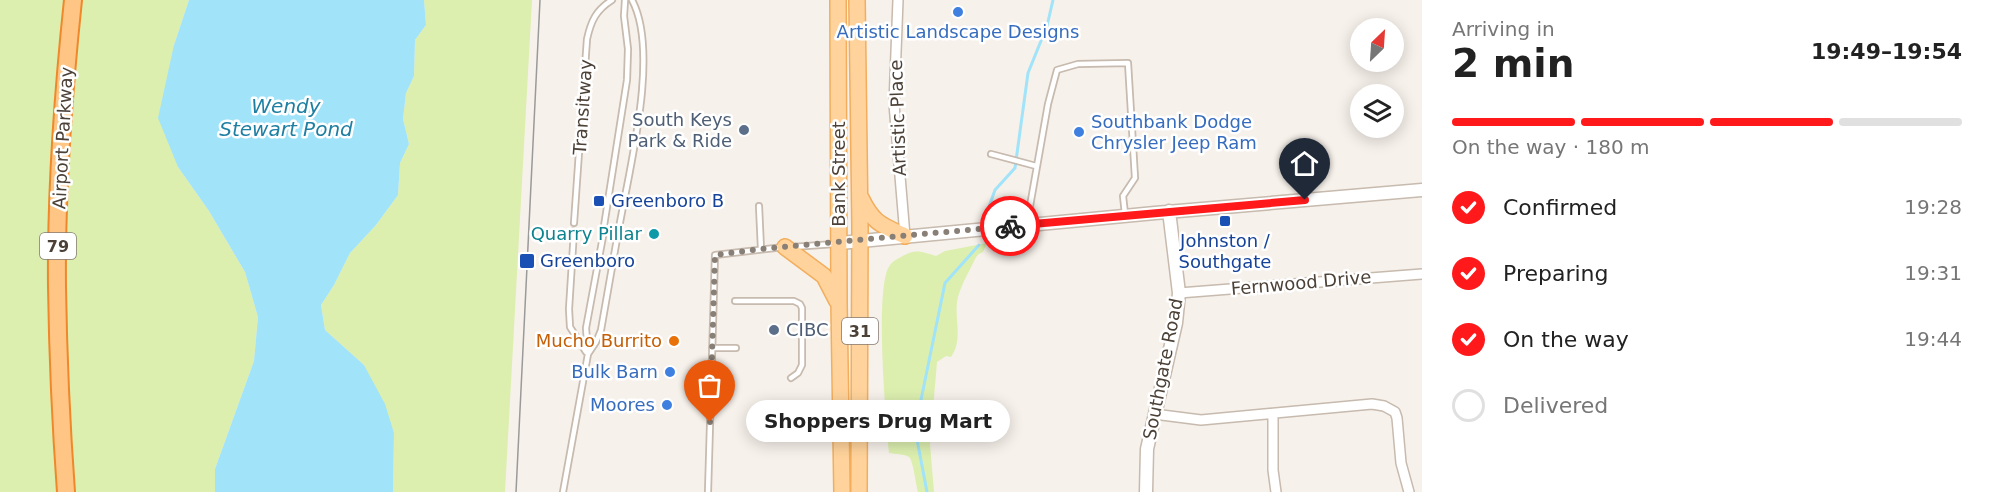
<!DOCTYPE html>
<html lang="en">
<head>
<meta charset="utf-8">
<style>
	body { margin:0; font-family:"DejaVu Sans",sans-serif; background:#f6f6f6; color:#222; height:100vh; display:flex; flex-direction:column; font-size:22px; white-space:nowrap }
	* { box-sizing:border-box; margin:0 }
	p { font-size:20px; color:#767676 }
	.icon { flex:none; width:33px; height:33px; fill:none; stroke:currentColor; stroke-width:2; stroke-linecap:round; stroke-linejoin:round }
	.map { position:relative; flex:1; overflow:hidden }
	.details { display:flex; flex-direction:column; background:#fff; width:570px }
	.details>* { flex:none }
	.needle { width:39px; rotate:25deg }
	.fabs { position:absolute; left:1350px; top:18px; display:grid; gap:12px }
	.fabs a { display:grid; place-items:center; width:54px; height:54px; border-radius:50%; background:#fff; box-shadow:0 3px 15px #0003; font-size:30px }
	.pin { position:absolute; display:grid; place-items:center; width:51px; height:51px; color:#fff; margin:-62px -26px; border-radius:50% 50% 50% 0; rotate:-45deg; box-shadow:0 0 6px #0007 }
	.pin .icon { rotate:45deg }
	.courier { position:absolute; display:grid; place-items:center; width:60px; height:60px; margin:-30px; border:4px solid #ff191b; border-radius:50%; background:#fff; color:#222; box-shadow:0 2px 8px #0007 }
	.bubble { position:absolute; height:42px; border-radius:21px; background:#fff; box-shadow:0 3px 15px #0003; font-size:20px; font-weight:600; line-height:42px; text-align:center }
	.headline em { font-style:normal; font-weight:600 }
	.headline div { display:flex; flex-direction:column-reverse }
	.headline { display:flex; align-items:center; justify-content:space-between; height:102px; padding:0 30px }
	h1 { font-size:39px; font-weight:600; line-height:45px }
	.bar { display:grid; grid-template-columns:repeat(4,1fr); gap:9px 6px; align-content:center; height:72px; padding:0 30px }
	.bar i { height:8px; border-radius:4px; background:#e0e0e0 }
	.bar .current { background:#ff191b }
	.bar p { grid-column:span 4 }
	ol { padding:0 30px; list-style:none }
	li { display:flex; align-items:center; gap:18px; height:66px }
	li p { margin-inline-start:auto }
	li .icon { padding:6px; border-radius:50%; background:#ff191b; color:#fff; stroke-width:4 }
	li:last-child { color:#767676 }
	li i { width:33px; height:33px; border:3px solid #e0e0e0; border-radius:50% }
	main { display:flex; flex:1; min-height:0 }
	.map>svg:first-child { display:block }
</style>
</head>
<body>
<main>
<div class="map">
<svg width="1422" height="492" viewBox="0 0 1422 492">
	<rect width="100%" height="100%" fill="#f7f1eb"/>
	<path fill="#dcefaf" d="M0 0H189L174 45 178 167 209 211 245 272 258 317 254 361 215 469V492H0Z
		M424 0H532L505 492H393L394 433 364 365 325 330 321 305 334 285 350 253 376 225 398 195 400 163 409 144 403 119 406 93 414 76 415 40 426 25Z
		M987 243 983 252 979 254 976 257C970 270 962 283 958 297 953 317 964 339 951 357L946 356 937 362 930 444 934 492H918C916 485 913 460 909 457 905 454 895 454 889 453 886 421 874 285 890 265 893 261 897 259 901 257 916 248 921 252 936 256L945 251Z"/>
	<path fill="#a1e3f9" d="M189 0H424L426 25 415 40 414 76 406 93 403 119 409 144 400 163 398 195 376 225 350 253 334 285 321 305 325 330 364 365 385 404 394 433 393 492H215V469L254 361 258 317 245 272 209 211 178 167 158 118 174 45Z"/>
	<g fill="none" stroke-linecap="round" stroke-linejoin="round">
		<path stroke="#a1e3f9" stroke-width="3" d="M986 215 995 190 1015 168 1028 73 1047 26 1053 0
			M927 492 915 429 945 283 979 245"/>
		<g stroke="#c7baae" stroke-width="8">
			<path id="service" d="M991 154 1036 166
				M759 206 761 249
				M574 223 587 39C591 21 596 10 612 0
				M1032 224 1030 206 1048 104 1057 70 1078 64 1128 63 1135 178 1123 196 1125 214
				M604 226 627 80 628 49 624 16 625 0
				M619 228C629 170 660 52 632 0
				M574 231 569 309 570 327 586 352
				M792 247 835 244
				M735 301H794L800 304 802 308V365L798 373 791 378
				M712 348H736
				M588 354 596 342 601 330 618 233
				M563 492 588 354 586 328 604 231
				M708 492 715 255 784 247"/>
		</g>
		<g stroke="#c7baae" stroke-width="12">
			<path id="minor" d="M898 0 894 104 905 236
				M1179 293 1422 274
				M1154 414 1201 420 1372 404 1384 406 1395 412 1397 418 1401 463 1409 492
				M1273 414V470L1276 492"/>
		</g>
		<g stroke="#c7baae" stroke-width="15">
			<path id="tertiary" d="M840 243 1155 213 1422 190
				M1146 492 1147 449 1176 323 1179 293 1169 211"/>
		</g>
		<g stroke="#f2ae5d" stroke-width="18">
			<path id="primary" d="M838 0 839 303 842 492
				M857 0 860 227 859 492
				M861 198C873 223 881 225 905 236
				M785 247 824 276 837 301"/>
		</g>
		<g stroke="#f0882b" stroke-width="20">
			<path id="trunk" d="M66 492C61 424 58 355 57 287 56 191 63 95 73 0"/>
		</g>
		<use href="#service" stroke="#fff" stroke-width="4.5"/>
		<use href="#minor" stroke="#fff" stroke-width="9"/>
		<use href="#tertiary" stroke="#fff" stroke-width="12"/>
		<use href="#primary" stroke="#ffd39b" stroke-width="15"/>
		<use href="#trunk" stroke="#ffc584" stroke-width="16"/>
		<path stroke="#9a9a9a" stroke-width="1.5" d="M516 492 540 0"/>
	</g>
	<g fill="none" stroke-linecap="round" stroke-linejoin="round">
		<path stroke="#887f76" stroke-width="6" stroke-dasharray="0 10.8" d="M710 422 715 255 761 249 1010 226"/>
		<path stroke="#ff191b" stroke-width="8" d="M1010 226 1305 200"/>
	</g>
	<g fill="#3f7fe0" stroke="#fff" stroke-width="2">
		<circle cx="958" cy="12" r="6"/>
		<circle cx="1079" cy="132" r="6"/>
		<circle cx="670" cy="372" r="6"/>
		<circle cx="667" cy="405" r="6"/>
	</g>
	<g fill="#5c6f8a" stroke="#fff" stroke-width="2">
		<circle cx="744" cy="130" r="6"/>
		<circle cx="774" cy="330" r="6"/>
	</g>
	<g fill="#1a4fb4" stroke="#fff" stroke-width="2">
		<rect x="593" y="195" width="12" height="12" rx="3"/>
		<rect x="1219" y="215" width="12" height="12" rx="3"/>
		<rect x="519" y="253" width="16" height="16" rx="3"/>
	</g>
	<circle fill="#0f9aa8" stroke="#fff" stroke-width="2" cx="654" cy="234" r="6"/>
	<circle fill="#e8710a" stroke="#fff" stroke-width="2" cx="674" cy="341" r="6"/>
	<g text-anchor="middle" stroke-width="5" stroke-linejoin="round" paint-order="stroke">
		<g fill="#fff" stroke="#827a73" stroke-width="1.5">
			<rect x="40" y="233" width="36" height="26" rx="4.5"/>
			<rect x="842" y="318" width="36" height="26" rx="4.5"/>
		</g>
		<g font-size="16" font-weight="bold" fill="#4c4137">
			<text x="58" y="252">79</text>
			<text x="860" y="337">31</text>
		</g>
		<g font-size="18" fill="#366cbe" stroke="#fff" text-anchor="end">
			<text x="958" y="38" text-anchor="middle">Artistic Landscape Designs</text>
			<text x="1091" y="128" text-anchor="start">Southbank Dodge<tspan x="1091" dy="21">Chrysler Jeep Ram</tspan></text>
			<text x="658" y="378">Bulk Barn</text>
			<text x="655" y="411">Moores</text>
		</g>
		<g font-size="18" fill="#4c4137" stroke="#fff">
			<text transform="translate(583 107) rotate(-86)" y="6">Transitway</text>
			<text transform="translate(898 118) rotate(-92)" y="6">Artistic Place</text>
			<text transform="translate(63 138) rotate(-87)" y="6">Airport Parkway</text>
			<text transform="translate(839 174) rotate(-90)" y="6">Bank Street</text>
			<text transform="translate(1301 283) rotate(-5)" y="6">Fernwood Drive</text>
			<text transform="translate(1163 369) rotate(-79)" y="6">Southgate Road</text>
		</g>
		<g font-size="18" fill="#4e5e75" stroke="#fff" text-anchor="end">
			<text x="732" y="126">South Keys<tspan x="732" dy="21">Park &amp; Ride</tspan></text>
			<text x="786" y="336" text-anchor="start">CIBC</text>
		</g>
		<g font-size="18" fill="#164399" stroke="#fff" text-anchor="start">
			<text x="611" y="207">Greenboro B</text>
			<text x="1225" y="247" text-anchor="middle">Johnston /<tspan x="1225" dy="21">Southgate</tspan></text>
			<text x="540" y="267">Greenboro</text>
		</g>
		<g font-size="18" fill="#0d838f" stroke="#fff" text-anchor="end">
			<text x="642" y="240">Quarry Pillar</text>
		</g>
		<g font-size="18" fill="#c56008" stroke="#fff" text-anchor="end">
			<text x="662" y="347">Mucho Burrito</text>
		</g>
		<g font-size="20" font-style="italic" fill="#1e7fa3" stroke="#fff">
			<text x="286" y="113">Wendy<tspan x="286" dy="23">Stewart Pond</tspan></text>
		</g>
	</g>
</svg>
<div class="fabs">
<a><svg class="needle" viewBox="-14 -14 28 28"><path d="M0-13l5 13h-10z" fill="#e53935"/><path d="M0 13l5-13h-10z" fill="#767676"/></svg></a>
<a><svg class="icon" aria-label="layers" viewBox="0 0 24 24"><path d="M12 4l9 5-9 5-9-5zM3 14l9 5 9-5"/></svg></a>
</div>
<div class="pin" style="left:710px;top:422px;background:#ea580c"><svg class="icon" aria-label="bag" viewBox="0 0 24 24"><path d="M5 8h14l-1 12H6zM9 8a3 3 0 0 1 6 0"/></svg></div>
<div class="pin" style="left:1305px;top:200px;background:#1f2937"><svg class="icon" aria-label="home" viewBox="0 0 24 24"><path d="M3 11l9-7 9 7M6 9v11h12V9"/></svg></div>
<div class="courier" style="left:1010px;top:226px"><svg class="icon" aria-label="bike" viewBox="0 0 24 24"><circle cx="6" cy="16" r="4"/><circle cx="18" cy="16" r="4"/><path d="M6 16l4-8h5l3 8M10 8l3 8H6M13 5h3"/></svg></div>
<div class="bubble" style="left:746px;top:400px;width:264px">Shoppers Drug Mart</div>
</div>
<section class="details">
<div class="headline"><div><h1>2 min</h1><p>Arriving in</p></div><em>19:49–19:54</em></div>
<div class="bar"><i class="current"></i><i class="current"></i><i class="current"></i><i></i><p>On the way · 180 m</p></div>
<ol>
<li><svg class="icon" aria-label="check" viewBox="0 0 24 24"><path d="M5 12l5 5 9-10"/></svg>Confirmed<p>19:28</p></li>
<li><svg class="icon" aria-label="check" viewBox="0 0 24 24"><path d="M5 12l5 5 9-10"/></svg>Preparing<p>19:31</p></li>
<li><svg class="icon" aria-label="check" viewBox="0 0 24 24"><path d="M5 12l5 5 9-10"/></svg>On the way<p>19:44</p></li>
<li><i></i>Delivered</li>
</ol>
</section>
</main>
</body>
</html>
